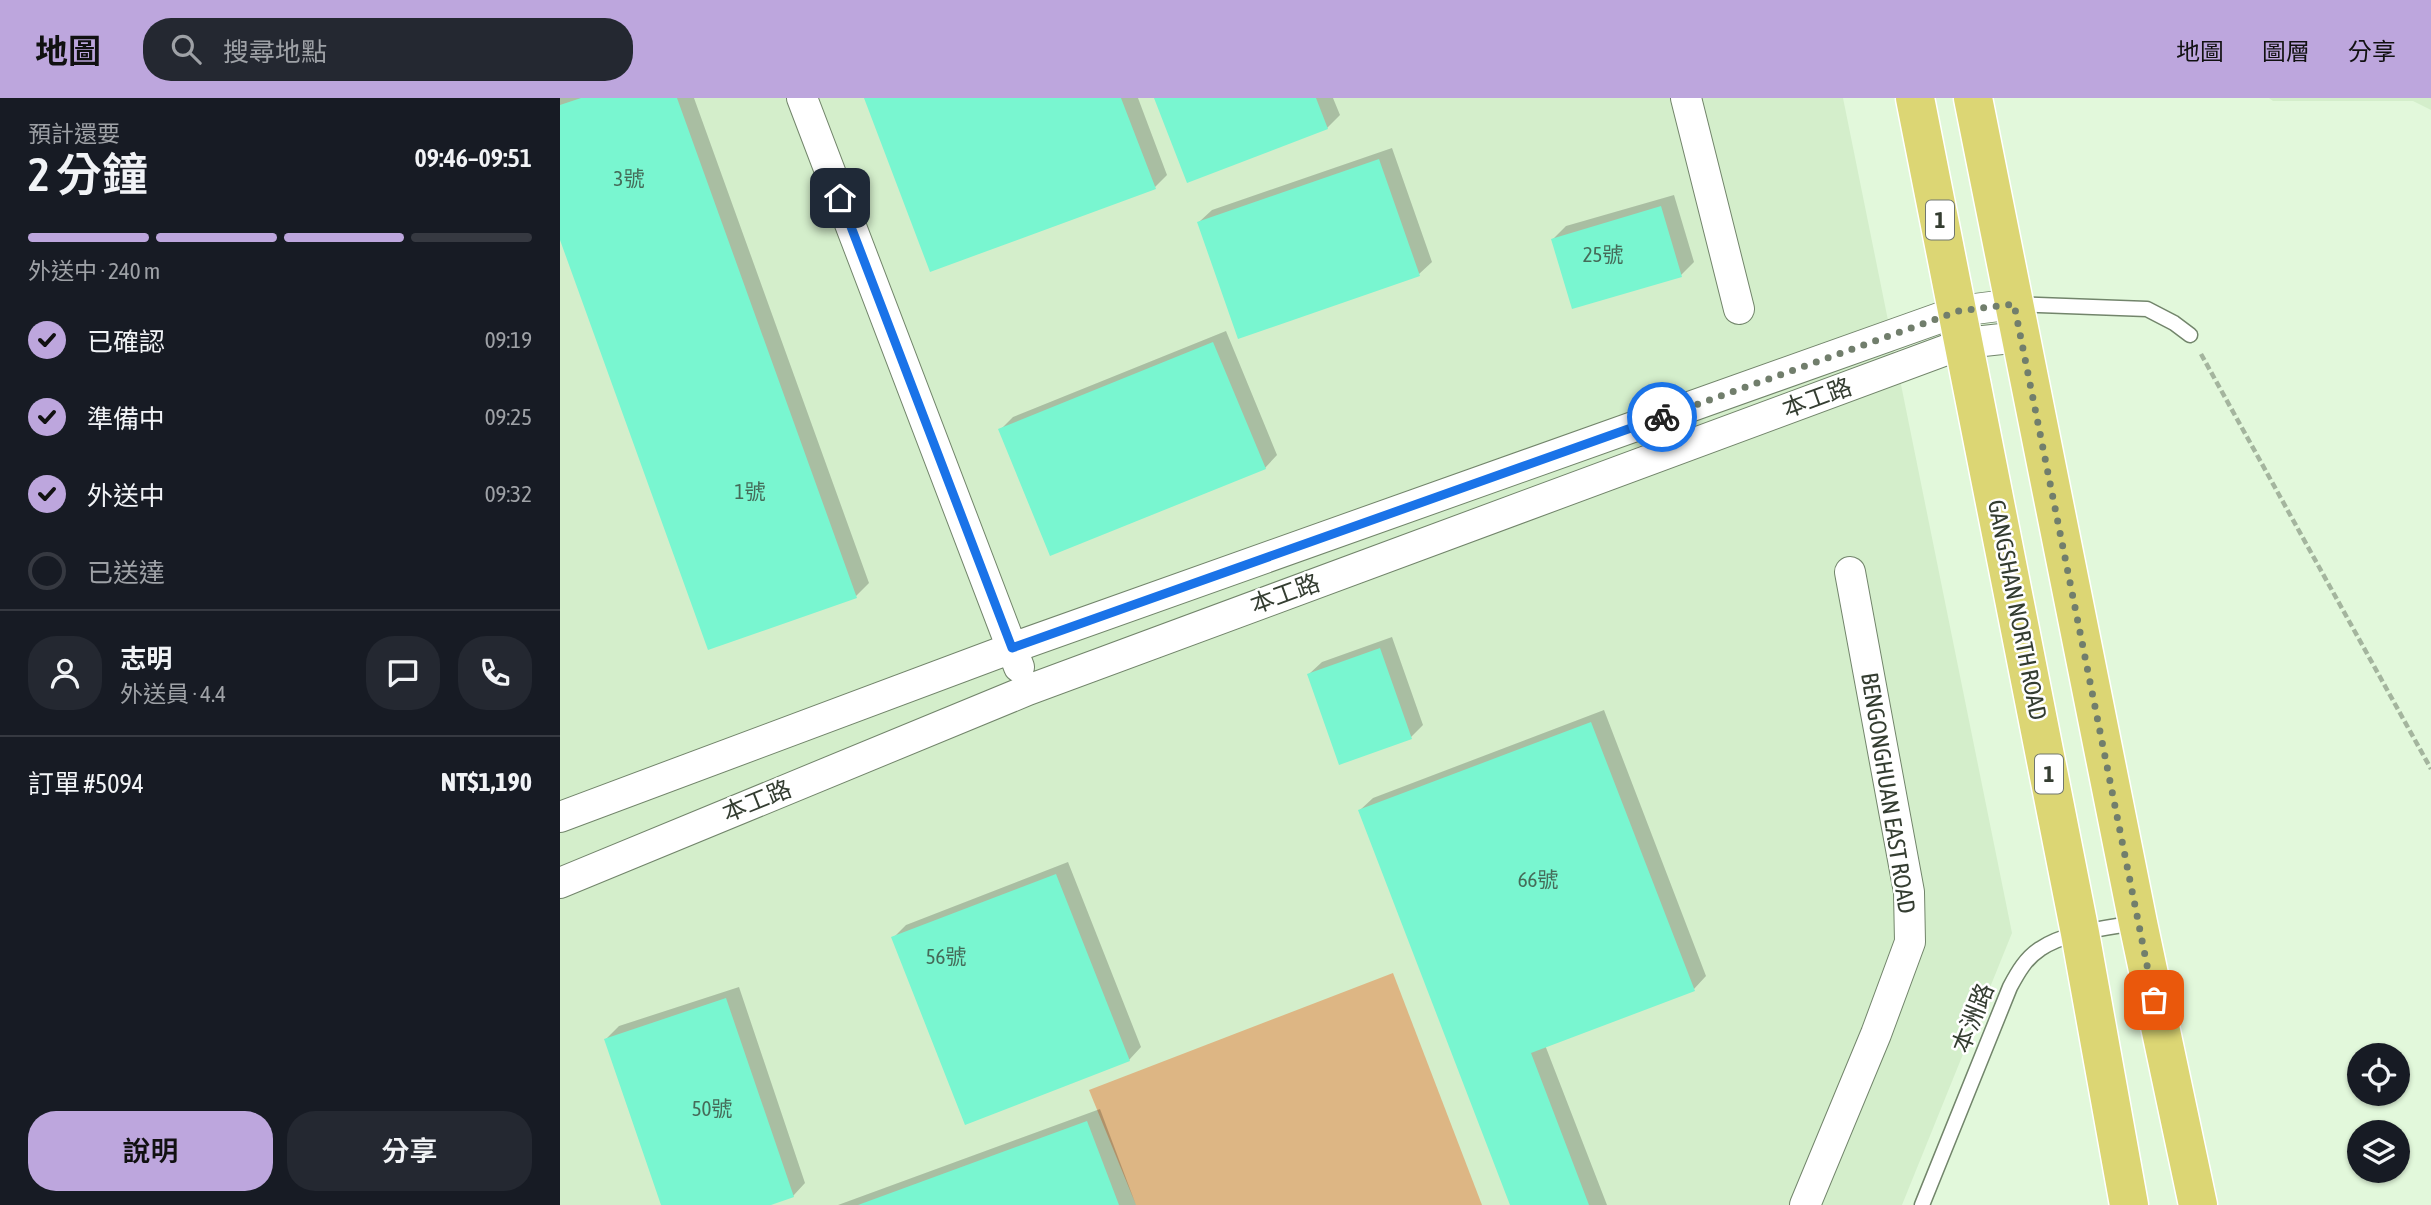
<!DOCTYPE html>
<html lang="zh-TW">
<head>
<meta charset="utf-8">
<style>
	body { margin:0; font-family:"Asap Condensed","Noto Sans TC",sans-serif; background:#242831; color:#f1f3f6; height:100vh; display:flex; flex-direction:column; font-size:26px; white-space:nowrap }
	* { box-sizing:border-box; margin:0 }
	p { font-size:23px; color:#9ea1a6 }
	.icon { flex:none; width:38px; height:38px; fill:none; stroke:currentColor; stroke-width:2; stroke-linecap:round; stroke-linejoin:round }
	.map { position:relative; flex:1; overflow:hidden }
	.details { display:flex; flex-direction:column; background:#171b24; width:560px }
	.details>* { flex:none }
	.controls { position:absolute; left:1787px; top:945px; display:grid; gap:14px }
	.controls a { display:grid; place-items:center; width:63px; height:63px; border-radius:50%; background:#171b24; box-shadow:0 2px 5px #0004; font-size:35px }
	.pin { position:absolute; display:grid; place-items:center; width:60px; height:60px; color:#fff; margin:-30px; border-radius:14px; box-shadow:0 4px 10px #0006 }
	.courier { position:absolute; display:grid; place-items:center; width:70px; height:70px; margin:-35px; border:5px solid #1a73e8; border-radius:50%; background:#fff; color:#222; box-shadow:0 2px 9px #0007 }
	.overview em { font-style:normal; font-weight:600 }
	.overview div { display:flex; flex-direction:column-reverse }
	.overview { display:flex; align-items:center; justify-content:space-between; height:119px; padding:0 28px }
	h1 { font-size:46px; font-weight:600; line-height:52px }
	.bar { display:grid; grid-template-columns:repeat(4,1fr); gap:10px 7px; align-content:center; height:84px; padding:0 28px }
	.bar i { height:9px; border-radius:5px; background:#363941 }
	.bar .current { background:#bda6dd }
	.bar p { grid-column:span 4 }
	.line { display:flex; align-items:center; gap:18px; padding:0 28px; border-top:2px solid #363941 }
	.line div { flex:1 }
	.round { display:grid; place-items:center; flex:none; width:74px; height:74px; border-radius:28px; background:#242831 }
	ol { padding:0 28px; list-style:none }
	li { display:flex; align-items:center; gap:21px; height:77px }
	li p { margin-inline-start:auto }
	li .icon { padding:7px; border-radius:50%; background:#bda6dd; color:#111; stroke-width:4 }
	li:last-child { color:#9ea1a6 }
	li i { width:38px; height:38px; border:4px solid #363941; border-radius:50% }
	.cta { display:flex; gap:14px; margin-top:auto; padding:14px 28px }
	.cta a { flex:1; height:80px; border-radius:28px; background:#bda6dd; color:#111; font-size:28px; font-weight:600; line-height:80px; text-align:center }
	.cta a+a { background:#242831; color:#f1f3f6 }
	header { display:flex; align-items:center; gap:42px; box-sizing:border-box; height:98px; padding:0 35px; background:#bda6dd; color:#111 }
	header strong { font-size:33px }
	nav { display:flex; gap:38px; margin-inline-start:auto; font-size:24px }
	.search { width:490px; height:63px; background:#242831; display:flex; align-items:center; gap:18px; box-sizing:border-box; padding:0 24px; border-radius:28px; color:#9ea1a6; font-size:26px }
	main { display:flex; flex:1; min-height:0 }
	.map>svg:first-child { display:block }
</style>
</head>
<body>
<header>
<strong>地圖</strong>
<div class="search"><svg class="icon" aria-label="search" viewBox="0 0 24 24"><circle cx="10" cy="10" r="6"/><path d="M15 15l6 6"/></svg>搜尋地點</div>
<nav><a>地圖</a><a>圖層</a><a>分享</a></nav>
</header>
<main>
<section class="details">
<div class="overview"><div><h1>2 分鐘</h1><p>預計還要</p></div><em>09:46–09:51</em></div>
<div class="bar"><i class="current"></i><i class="current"></i><i class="current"></i><i></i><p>外送中 · 240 m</p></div>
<ol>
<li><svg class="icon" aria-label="check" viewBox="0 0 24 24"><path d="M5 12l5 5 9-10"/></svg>已確認<p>09:19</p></li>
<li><svg class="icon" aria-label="check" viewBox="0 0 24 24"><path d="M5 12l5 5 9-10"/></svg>準備中<p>09:25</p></li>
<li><svg class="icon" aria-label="check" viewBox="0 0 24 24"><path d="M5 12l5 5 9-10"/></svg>外送中<p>09:32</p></li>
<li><i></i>已送達</li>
</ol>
<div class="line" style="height:126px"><a class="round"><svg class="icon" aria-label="person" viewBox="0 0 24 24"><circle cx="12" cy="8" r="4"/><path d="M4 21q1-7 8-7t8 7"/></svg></a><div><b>志明</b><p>外送員 · 4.4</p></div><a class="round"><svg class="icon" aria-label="chat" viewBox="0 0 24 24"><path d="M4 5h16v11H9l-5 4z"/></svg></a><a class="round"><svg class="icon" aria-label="phone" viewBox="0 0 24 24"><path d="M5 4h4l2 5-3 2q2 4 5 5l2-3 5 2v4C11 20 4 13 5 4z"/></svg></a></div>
<div class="line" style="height:91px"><div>訂單 #5094</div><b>NT$1,190</b></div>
<div class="cta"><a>說明</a><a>分享</a></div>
</section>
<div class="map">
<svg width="1871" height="1107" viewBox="0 0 1871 1107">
	<rect width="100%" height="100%" fill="#e2f8db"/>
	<path fill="#d4eecb" d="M0 0H1283L1452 835 1342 1107H0Z
		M1709 0H1871V12L1853 3H1713Z"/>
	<path fill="#ddb684" d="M833 875 922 1107H576L529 992Z"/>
	<path fill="#0003" d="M0 0H134L309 485 296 498 0 137Z
		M306 0H578L607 77 595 89Z
		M596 0H773L780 17 767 30Z
		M832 50 872 164 859 176 639 124 652 112Z
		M1114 97 1134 164 1121 177 993 141 1006 128Z
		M666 233 717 357 705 370 440 332 453 319Z
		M832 539 863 627 851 639 749 576 762 564Z
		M1044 612 1146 878 1134 891 985 947 1047 1107H952L800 712 813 700Z
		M508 764 581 949 569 962 333 840 346 827Z
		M179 889 245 1085 233 1098 205 1107H103L46 941 59 928Z
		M540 1011 576 1107H278Z"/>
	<path fill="#79f6d0" d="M21 0H117L297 500 148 552 0 142V7Z
		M304 0H561L596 91 370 174Z
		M594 0H756L768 31 627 85Z
		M819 61 860 178 678 241 637 124Z
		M1101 108 1122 179 1012 211 991 141Z
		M653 244 706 371 490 458 438 331Z
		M820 550 852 641 779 667 747 576Z
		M1031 624 1135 893 971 955 1029 1107H950L798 712Z
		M496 776 570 963 405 1027 331 839Z
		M166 900 234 1099 211 1107H101L44 941Z
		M527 1023 559 1107H298Z"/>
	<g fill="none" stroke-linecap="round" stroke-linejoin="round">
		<g stroke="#72856b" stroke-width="17">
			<path id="service" d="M1455 206 1587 211 1614 225 1630 237
				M1362 1107 1450 889C1458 874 1466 860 1480 851 1505 834 1546 830 1575 825"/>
		</g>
		<g stroke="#72856b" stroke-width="32">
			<path id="minor" d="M242 0 459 569
				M1126 0 1179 211
				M0 719 452 550 1399 213 1454 206
				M0 785 468 592 1405 245 1460 239
				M1245 1107 1316 936 1350 844 1349 794 1290 474"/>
		</g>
		<g stroke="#fff" stroke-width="41">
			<path id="primary" d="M1355 0 1520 835 1569 1107
				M1413 0 1578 825 1638 1107"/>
		</g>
		<path stroke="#a4b59e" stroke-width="4.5" stroke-dasharray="7 3.5" stroke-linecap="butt" d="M1641 256 1871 671"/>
		<use href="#service" stroke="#fff" stroke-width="14"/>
		<use href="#minor" stroke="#fff" stroke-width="30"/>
		<use href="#primary" stroke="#dcd674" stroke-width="38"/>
	</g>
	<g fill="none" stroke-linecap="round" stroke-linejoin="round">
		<path stroke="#717e6c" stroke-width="7" stroke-dasharray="0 12.6" d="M1102 319 1399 213 1454 206 1594 902"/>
		<path stroke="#1a73e8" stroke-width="9" d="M280 100 452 550 1102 319"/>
	</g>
	<g text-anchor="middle" stroke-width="5" stroke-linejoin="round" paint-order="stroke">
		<g font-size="21" fill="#456b59">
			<text x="69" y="88">3號</text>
			<text x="1043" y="164">25號</text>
			<text x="190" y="401">1號</text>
			<text x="978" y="789">66號</text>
			<text x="386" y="866">56號</text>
			<text x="152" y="1018">50號</text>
		</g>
		<g fill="#fff" stroke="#71776f" stroke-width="2">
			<rect x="1366" y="102.5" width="28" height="39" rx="5"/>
			<rect x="1475" y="656.5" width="28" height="39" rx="5"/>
		</g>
		<g font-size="23" font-weight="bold" fill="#343d31">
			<text x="1380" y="130">1</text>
			<text x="1489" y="684">1</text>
		</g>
		<g font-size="24" fill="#343d31" stroke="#fff">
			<text transform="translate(1257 300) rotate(-20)" y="8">本工路</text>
			<text transform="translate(725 496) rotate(-20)" y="8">本工路</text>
			<text transform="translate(1457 512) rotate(79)" y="8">GANGSHAN NORTH ROAD</text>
			<text transform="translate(1328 695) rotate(81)" y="8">BENGONGHUAN EAST ROAD</text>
			<text transform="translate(197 703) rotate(-22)" y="8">本工路</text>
			<text transform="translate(1413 920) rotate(-68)" y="8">本洲路</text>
		</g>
	</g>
</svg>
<div class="controls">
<a><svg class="icon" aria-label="locate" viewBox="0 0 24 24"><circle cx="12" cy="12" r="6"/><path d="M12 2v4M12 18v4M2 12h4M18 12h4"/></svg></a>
<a><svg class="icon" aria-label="layers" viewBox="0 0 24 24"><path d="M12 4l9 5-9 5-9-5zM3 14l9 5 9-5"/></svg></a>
</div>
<div class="pin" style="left:1594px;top:902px;background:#ea580c"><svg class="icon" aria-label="bag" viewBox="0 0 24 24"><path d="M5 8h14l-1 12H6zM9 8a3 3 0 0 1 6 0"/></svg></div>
<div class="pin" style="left:280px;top:100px;background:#1f2937"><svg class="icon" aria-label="home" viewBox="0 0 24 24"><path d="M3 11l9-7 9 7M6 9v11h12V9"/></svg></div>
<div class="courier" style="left:1102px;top:319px"><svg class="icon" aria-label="bike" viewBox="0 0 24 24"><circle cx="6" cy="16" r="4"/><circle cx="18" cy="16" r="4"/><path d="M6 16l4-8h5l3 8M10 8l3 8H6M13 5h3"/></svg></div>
</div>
</main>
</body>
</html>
